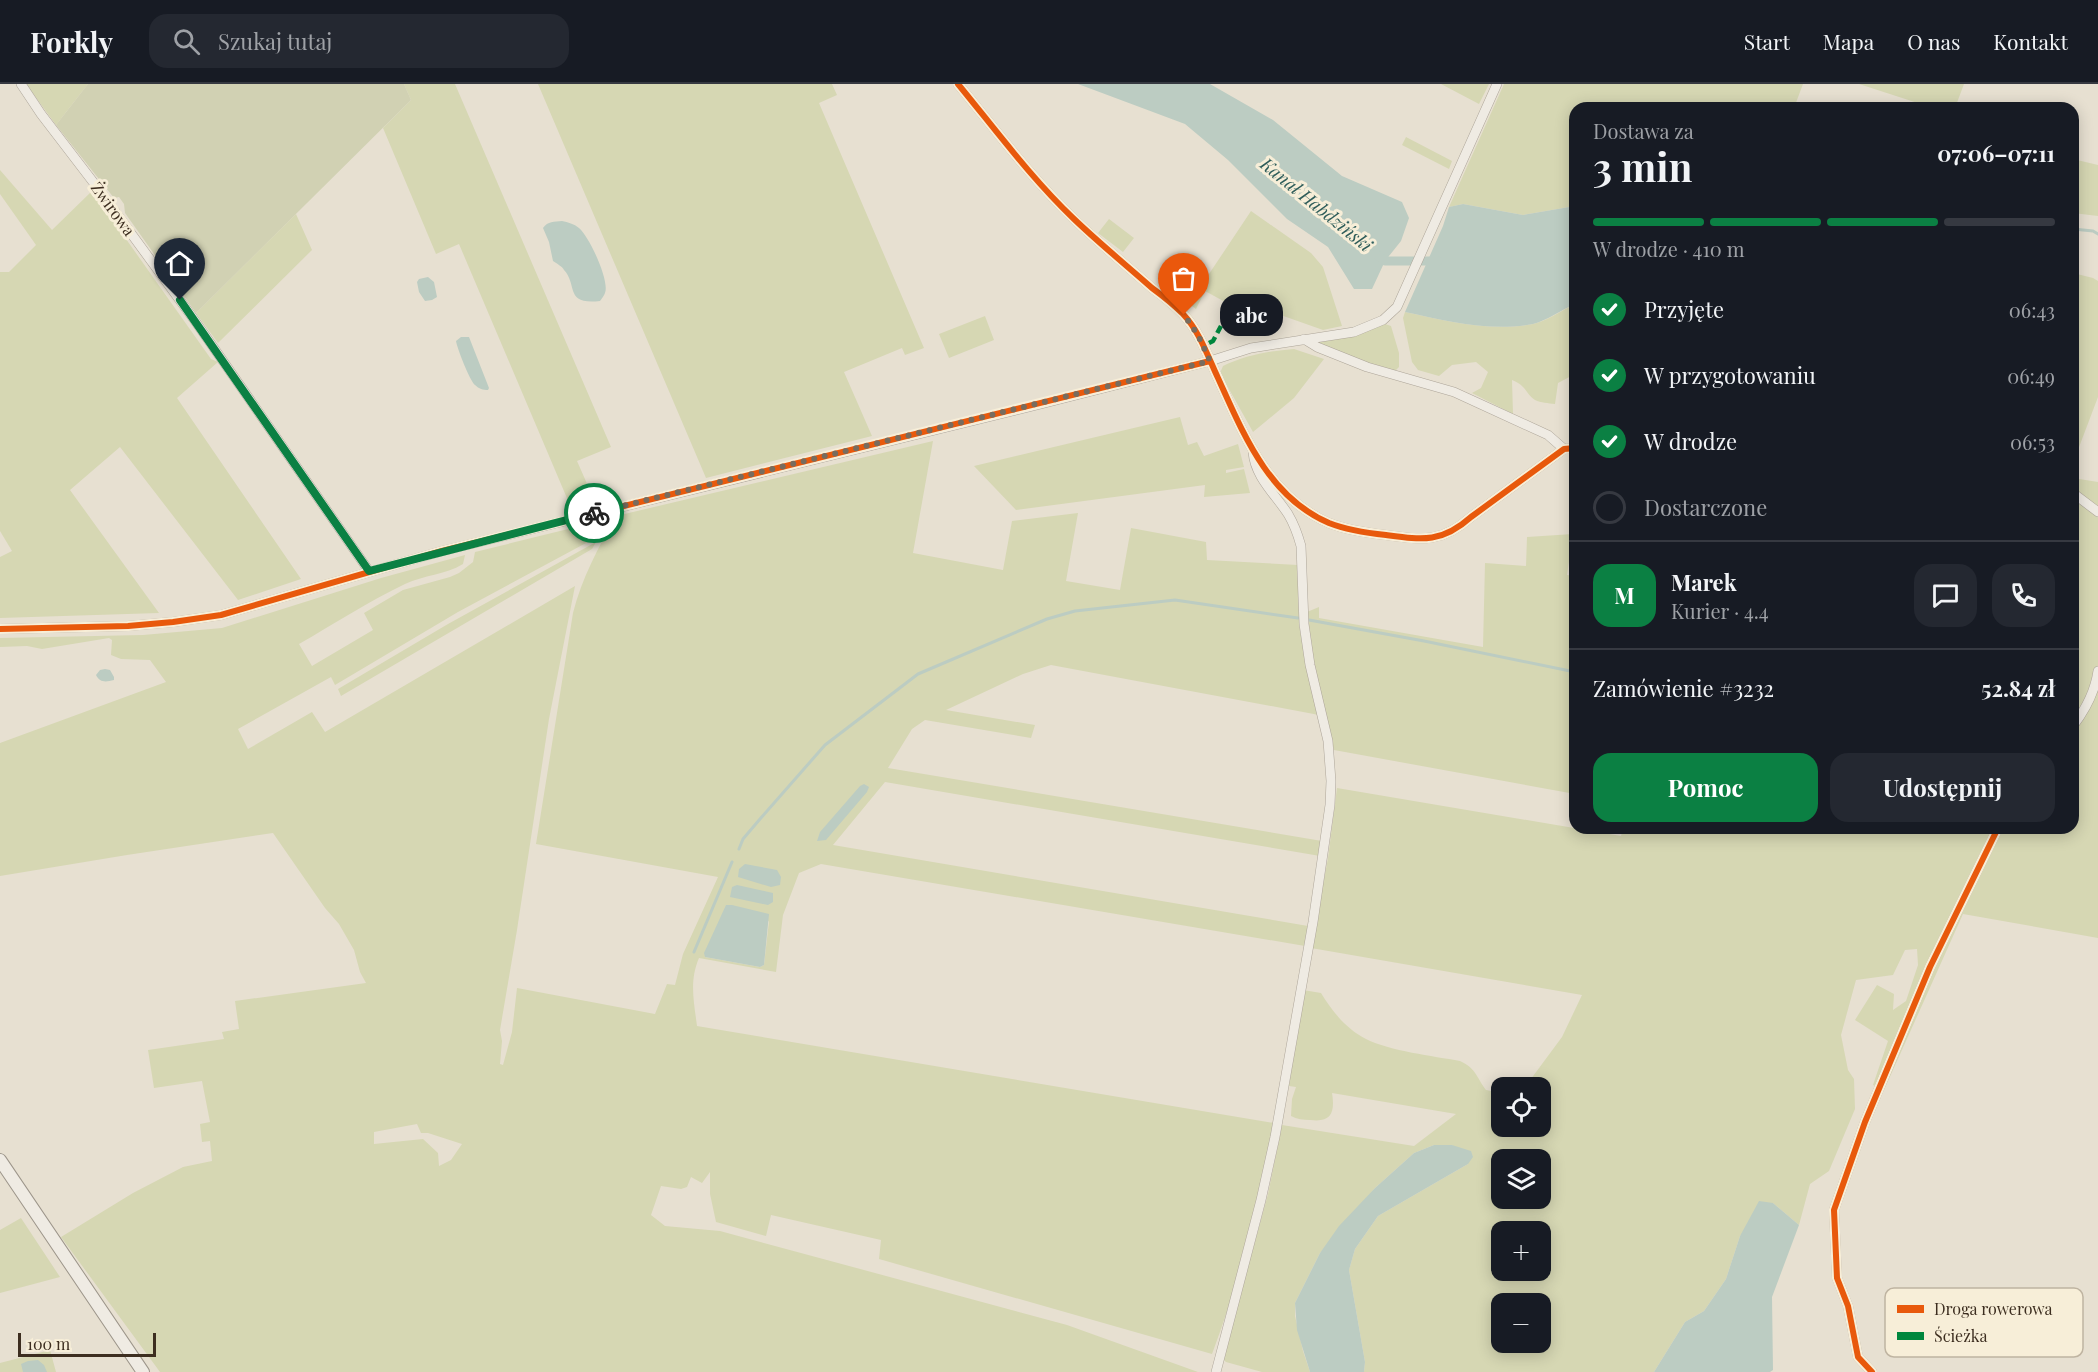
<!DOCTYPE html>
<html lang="pl">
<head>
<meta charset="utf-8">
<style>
	body { margin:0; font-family:"Playfair Display",serif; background:#242831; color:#f1f3f6; height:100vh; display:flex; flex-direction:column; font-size:22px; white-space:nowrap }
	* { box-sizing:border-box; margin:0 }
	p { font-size:20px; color:#9ea1a6 }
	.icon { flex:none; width:33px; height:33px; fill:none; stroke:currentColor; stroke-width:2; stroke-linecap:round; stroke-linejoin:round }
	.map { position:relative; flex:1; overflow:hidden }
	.panel { position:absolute; left:1569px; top:18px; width:510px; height:732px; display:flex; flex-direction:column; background:#171b24; border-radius:18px; box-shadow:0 3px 15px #0003 }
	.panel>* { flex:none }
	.buttons { position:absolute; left:1491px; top:993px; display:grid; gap:12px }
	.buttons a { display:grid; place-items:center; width:60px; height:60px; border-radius:12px; background:#171b24; box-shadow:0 3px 15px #0003; font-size:30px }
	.scale { position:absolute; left:18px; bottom:15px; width:138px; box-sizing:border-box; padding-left:6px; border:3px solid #3d2e20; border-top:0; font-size:16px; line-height:21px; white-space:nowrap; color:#3d2e20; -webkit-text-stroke:4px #f7eed8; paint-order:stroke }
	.pin { position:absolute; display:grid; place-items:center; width:51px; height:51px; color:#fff; margin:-62px -26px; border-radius:50% 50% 50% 0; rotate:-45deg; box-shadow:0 0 6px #0007 }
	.pin .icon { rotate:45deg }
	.courier { position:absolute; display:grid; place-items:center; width:60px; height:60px; margin:-30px; border:4px solid #0b8043; border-radius:50%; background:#fff; color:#222; box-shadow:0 2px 8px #0007 }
	.bubble { position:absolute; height:42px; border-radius:18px; background:#171b24; box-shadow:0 3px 15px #0003; font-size:20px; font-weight:700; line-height:42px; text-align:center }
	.summary em { font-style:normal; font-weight:700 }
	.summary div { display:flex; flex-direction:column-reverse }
	.summary { display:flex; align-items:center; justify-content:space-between; height:102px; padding:0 24px }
	h1 { font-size:39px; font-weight:700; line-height:45px }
	.bar { display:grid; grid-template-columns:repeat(4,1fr); gap:9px 6px; align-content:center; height:72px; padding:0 24px }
	.bar i { height:8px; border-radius:4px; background:#363941 }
	.bar .on { background:#0b8043 }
	.bar p { grid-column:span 4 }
	.line { display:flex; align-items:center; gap:15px; padding:0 24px; border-top:2px solid #363941 }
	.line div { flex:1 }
	.round { display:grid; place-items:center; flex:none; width:63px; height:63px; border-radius:18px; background:#242831 }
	ol { padding:0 24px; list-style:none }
	li { display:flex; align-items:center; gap:18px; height:66px }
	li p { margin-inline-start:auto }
	li .icon { padding:6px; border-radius:50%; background:#0b8043; color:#fff; stroke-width:4 }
	li:last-child { color:#9ea1a6 }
	li i { width:33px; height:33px; border:3px solid #363941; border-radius:50% }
	.button { display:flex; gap:12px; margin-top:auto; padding:12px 24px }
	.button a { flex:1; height:69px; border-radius:18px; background:#0b8043; color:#fff; font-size:24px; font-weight:700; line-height:69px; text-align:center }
	.button a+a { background:#242831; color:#f1f3f6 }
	header { display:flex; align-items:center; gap:36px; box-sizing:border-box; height:84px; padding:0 30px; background:#171b24; border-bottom:2px solid #363941 }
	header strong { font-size:28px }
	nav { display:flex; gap:33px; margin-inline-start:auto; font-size:21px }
	.search { width:420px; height:54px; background:#242831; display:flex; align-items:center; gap:15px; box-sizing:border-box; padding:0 21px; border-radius:18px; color:#9ea1a6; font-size:22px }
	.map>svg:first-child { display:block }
</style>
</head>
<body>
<header>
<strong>Forkly</strong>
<div class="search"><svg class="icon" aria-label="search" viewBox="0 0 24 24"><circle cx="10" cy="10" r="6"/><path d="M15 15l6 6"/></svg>Szukaj tutaj</div>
<nav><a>Start</a><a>Mapa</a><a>O nas</a><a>Kontakt</a></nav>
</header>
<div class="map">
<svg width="2098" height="1288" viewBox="0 0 2098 1288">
	<rect width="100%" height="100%" fill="#e7e0d1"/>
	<path fill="#d6d7b3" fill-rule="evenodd" d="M26 0H88L56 41Z
		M404 0H455L611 363 577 377 596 420 572 426 459 160 436 170 383 44 411 16Z
		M538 0H832L837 11 819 19 924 264 905 271 902 264 844 288 872 352 706 394Z
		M1441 0H1489L1479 20Z
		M1504 0H1803L1794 24H1575V122L1523 131 1463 120 1449 123Z
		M1859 0H1964L1955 24H1933Z
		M1406 53 1452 77 1449 85 1402 61Z
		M2073 75 2098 81V132L2073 129Z
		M0 86 52 146 92 107 211 275 218 278 177 314 301 495 238 516 120 363 70 406 159 529 0 534V473L12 467 0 447V188H9L36 161 0 110Z
		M1251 127 1311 169 1323 183 1342 242 1323 246 1241 217 1230 215 1227 219 1205 207 1196 225 1189 220Z
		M296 130 312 166 218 259 196 229Z
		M1109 135 1134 154 1123 168 1098 149Z
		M2073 189 2093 194 2098 197V313L2073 379Z
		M1575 220V290L1558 299 1555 320C1548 319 1541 319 1535 316 1525 309 1527 302 1512 296L1513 330 1472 309 1481 304 1488 288 1476 278 1452 281 1439 292 1418 286 1412 278 1403 234 1405 228C1447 237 1490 248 1533 240 1547 237 1562 226 1575 220Z
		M985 232 994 256 949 274 939 250Z
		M1385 240 1391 242 1399 269V283L1395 287 1383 285 1320 261 1319 258 1355 252Z
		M1294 265 1324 275 1294 314 1253 348 1220 289 1223 282C1245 271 1269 267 1294 265Z
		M1180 333 1188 361 1197 358 1204 372 1238 360 1244 383 1226 386V389L1244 385 1250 409 1204 413 1205 401 1016 426 974 382Z
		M933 357 913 469 1003 486 1012 437 1078 429 1066 497 1120 506 1131 444 1206 458 1207 476 1298 481 1299 541 1308 589 1319 631 1051 581 1023 590 946 626 1035 641 1031 654 925 636 912 645 888 684 1322 757 1320 772 885 698 833 761 1308 842 1305 862 821 780 799 789 783 831 776 888 699 874C689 897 694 918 697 942L1274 1039C1258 1117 1240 1196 1212 1270L879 1175 881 1156 771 1131 766 1152 716 1138 710 1110V1088L702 1099 691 1093 687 1103 681 1105 661 1102 651 1131 665 1142 720 1147 1067 1241 1198 1288H160L61 1153 133 1109 183 1083 212 1077 210 1057 202 1058 200 1040 210 1038 202 997 154 1004 148 966 224 955 222 948 239 945 235 917 366 899 360 888 354 866 339 840 325 824 273 749 127 771 0 792V659L166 598 150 576 121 575 111 571 112 556 109 554 42 565 27 562 0 563V554L143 551 222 544 381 494 465 471 463 480C445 491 424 491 405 500 369 517 334 540 299 560L312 582 373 546 364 529 403 506 450 493 459 489 473 478 475 468 609 435 599 452 458 528 335 601 331 593 238 645 248 665 312 628 325 648 575 502 549 635 517 846 500 946 502 957 500 980 503 981 512 948 517 904 655 930 667 900 675 901 683 870 718 793 536 760 573 529C582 494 598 464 616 432ZM769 837 764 881 760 883 705 873ZM417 1040 421 1049H428L462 1060 451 1076 439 1082 438 1069 423 1055 374 1060V1048Z
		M2073 394 2098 398V854L1963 830 1884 1006 1873 1001 1888 957 1855 936 1877 901 1894 910 1893 926 1906 917 1918 881 1917 865 1905 866 1893 891 1856 896 1841 951 1848 986 1854 995 1855 1025 1829 1087 1810 1100 1799 1141 1773 1119 1740 1152 1726 1195 1704 1227 1685 1238 1654 1288H1364L1365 1278 1349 1186 1355 1165 1378 1132 1468 1080 1452 1061H1434L1414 1069 1375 1104 1320 1169 1295 1219V1232L1303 1267 1310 1288H1262L1226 1278 1223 1275 1268 1110 1282 1041 1414 1062 1456 1030 1332 1009C1335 1028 1332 1039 1310 1036 1303 1036 1297 1035 1291 1032L1292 1015 1296 1003 1289 1002 1303 906 1321 909C1332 927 1346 945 1366 955 1390 967 1433 972 1460 977 1477 985 1476 993 1486 1006L1501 1009 1502 1042H1540V1004L1525 1003 1562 953 1582 911 1311 864 1328 774 1337 704 1621 752 1623 744H2073ZM1502 1076H1540V1114H1502ZM1502 1148H1540V1186H1502ZM1502 1220H1540V1258H1502Z
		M1573 450 1567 491 1575 492V710L1334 666 1316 592 1307 528 1319 523V534L1483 563 1485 479 1526 482 1527 453Z
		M596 458 592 465 341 612 338 605 448 540Z
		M21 1134 60 1193 0 1209V1146Z
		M50 1266 56 1288H0V1279Z"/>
	<path fill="#d1d1b3" d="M88 0H404L411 16 196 229 125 129 124 120 119 113 114 114 56 41Z"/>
	<path fill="#bcccc2" d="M1078 0H1210L1273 36 1342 92 1402 118 1409 134 1401 157 1385 177 1372 205H1354L1328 163 1287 135 1228 76 1185 40Z
		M1463 120 1523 131 1575 122V220C1563 225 1546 237 1533 240 1490 248 1447 237 1405 228L1443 142 1449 123Z
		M562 137C568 138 574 140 579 144 589 152 610 197 605 209 604 212 602 214 600 217 564 221 578 201 564 186 562 182 557 180 553 177L549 158 543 144C548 137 554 138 562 137Z
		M428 193 434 198 437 213 432 216 425 217 419 208 417 198 419 195Z
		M461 253H469L489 304 488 306C483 306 479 305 475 301 470 297 457 264 456 257Z
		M105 585 110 586 114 593V596C106 598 100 599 96 591L100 586Z
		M864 700 869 703 867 708 826 756 817 757 820 748 860 702Z
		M745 780 777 786 781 793 780 801 771 803 738 793 739 785Z
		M737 801 773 809V818L768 821 730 813 732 803Z
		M726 821H732L769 830 764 881 760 883 705 873 704 869Z
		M1434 1061H1452L1471 1067 1473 1073 1468 1080 1378 1132 1355 1165 1349 1186 1365 1278 1364 1288H1310L1297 1246 1295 1219 1320 1169 1339 1142 1375 1104 1414 1069Z
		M1759 1117 1773 1119 1799 1141 1772 1213 1773 1286 1770 1288H1654L1685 1238 1704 1227 1726 1195 1740 1152Z
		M38 1276 44 1281 47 1288H23L21 1280 28 1277Z"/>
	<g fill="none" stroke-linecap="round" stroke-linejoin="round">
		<path stroke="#bcccc2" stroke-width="3" d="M2073 145 2093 147 2098 150
			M1309 536 1424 557 1575 588
			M739 765 743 755 760 735 825 661 918 590 1047 535 1075 527 1175 516 1298 534
			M694 868 732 778"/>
		<path stroke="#bcccc2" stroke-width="9" d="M1376 170 1385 177H1438"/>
		<g stroke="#ada599" stroke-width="10">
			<path id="minor" d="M21 0 41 30 100 107 193 234 369 487
				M958 0C995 45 1031 94 1074 135 1099 159 1126 181 1152 204 1163 212 1174 221 1183 230 1200 248 1208 273 1218 294 1243 349 1268 413 1329 439 1347 446 1367 449 1386 451 1423 456 1442 459 1471 433L1564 365 1575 364
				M1304 255 1317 263 1367 283 1454 308 1548 351 1564 365
				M2073 409 2098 428
				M0 545 128 542 173 538 221 531 442 467 1041 320 1210 277 1251 264 1354 248 1383 236 1397 223 1497 0
				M2073 642C2086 625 2095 608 2098 587
				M1216 1288 1261 1116 1275 1053 1313 838 1330 721 1331 697 1328 657 1310 581 1304 540 1301 462C1298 451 1294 440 1288 430 1275 410 1255 393 1253 368
				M1872 1288 1858 1273 1848 1222 1837 1194 1834 1126 1865 1038 1930 883 1998 744"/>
		</g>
		<g stroke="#9c958a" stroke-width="14">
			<path id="secondary" d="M0 1076 143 1288"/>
		</g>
		<use href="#minor" stroke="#efebe3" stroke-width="9"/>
		<use href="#secondary" stroke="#efebe3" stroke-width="12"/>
		<path stroke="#00873e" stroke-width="4.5" stroke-dasharray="9 4.5" stroke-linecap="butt" d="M1209 259 1213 257 1221 242"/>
		<g stroke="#f7eed8" stroke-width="10">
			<path id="cycleway" d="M958 0C995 45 1031 94 1074 135 1099 159 1126 181 1152 204 1163 212 1174 221 1183 230 1200 248 1208 273 1218 294 1243 349 1268 413 1329 439 1347 446 1367 449 1386 451 1423 456 1442 459 1471 433L1564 365 1575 364
				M0 545 128 542 173 538 221 531 442 467 1210 277
				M1872 1288 1858 1273 1848 1222 1837 1194 1834 1126 1865 1038 1930 883 1998 744"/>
		</g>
		<use href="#cycleway" stroke="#e8590c" stroke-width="6"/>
	</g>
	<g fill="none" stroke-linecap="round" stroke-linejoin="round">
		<path stroke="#786c5e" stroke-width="6" stroke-dasharray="0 10.8" d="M594 429 1210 277 1198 251 1184 231"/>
		<path stroke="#0b8043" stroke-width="8" d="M180 216 369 487 594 429"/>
	</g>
	<g text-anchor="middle" stroke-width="6" stroke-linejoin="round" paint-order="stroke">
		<g font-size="16" fill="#3d2e20" stroke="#f7eed8">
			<text transform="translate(113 125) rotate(54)" y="6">Żwirowa</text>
		</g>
		<g font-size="18" font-style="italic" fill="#2f5d5a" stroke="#f7eed8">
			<text transform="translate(1316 121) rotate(39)" y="6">Kanał Habdziński</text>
		</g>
	</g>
	<rect x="1885" y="1204" width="198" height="69" rx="9" fill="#f7eed8" stroke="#bfb4a1" stroke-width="1.5"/>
	<rect x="1897" y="1221" width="27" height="8" fill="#e8590c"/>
	<rect x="1897" y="1248" width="27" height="8" fill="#00873e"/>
	<g font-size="16" fill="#3d2e20">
		<text x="1934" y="1231">Droga rowerowa</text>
		<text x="1934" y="1258">Ścieżka</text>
	</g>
</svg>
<div class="buttons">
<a><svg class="icon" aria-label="locate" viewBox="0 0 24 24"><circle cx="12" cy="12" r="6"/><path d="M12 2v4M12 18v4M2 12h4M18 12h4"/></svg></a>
<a><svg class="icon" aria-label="layers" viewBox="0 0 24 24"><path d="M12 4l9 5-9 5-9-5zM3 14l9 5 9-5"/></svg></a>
<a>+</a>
<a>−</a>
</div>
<div class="scale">100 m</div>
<div class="pin" style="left:1184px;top:231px;background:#ea580c"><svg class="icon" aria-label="bag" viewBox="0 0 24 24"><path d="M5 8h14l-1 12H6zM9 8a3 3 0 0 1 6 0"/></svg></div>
<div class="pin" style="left:180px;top:216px;background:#1f2937"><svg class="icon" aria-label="home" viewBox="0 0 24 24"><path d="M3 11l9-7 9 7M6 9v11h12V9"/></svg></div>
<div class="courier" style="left:594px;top:429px"><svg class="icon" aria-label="bike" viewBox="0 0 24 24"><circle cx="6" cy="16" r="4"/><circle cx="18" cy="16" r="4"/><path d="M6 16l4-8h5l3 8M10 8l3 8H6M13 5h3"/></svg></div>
<div class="bubble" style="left:1220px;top:210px;width:63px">abc</div>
<section class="panel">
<div class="summary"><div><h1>3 min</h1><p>Dostawa za</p></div><em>07:06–07:11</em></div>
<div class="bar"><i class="on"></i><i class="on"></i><i class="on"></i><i></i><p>W drodze · 410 m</p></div>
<ol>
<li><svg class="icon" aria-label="check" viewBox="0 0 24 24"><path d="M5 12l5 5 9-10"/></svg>Przyjęte<p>06:43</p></li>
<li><svg class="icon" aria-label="check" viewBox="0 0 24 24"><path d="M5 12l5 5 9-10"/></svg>W przygotowaniu<p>06:49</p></li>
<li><svg class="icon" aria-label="check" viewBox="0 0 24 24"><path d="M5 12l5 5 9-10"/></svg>W drodze<p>06:53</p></li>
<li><i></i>Dostarczone</li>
</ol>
<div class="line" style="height:108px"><b class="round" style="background:#0b8043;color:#fff">M</b><div><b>Marek</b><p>Kurier · 4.4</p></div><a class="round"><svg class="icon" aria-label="chat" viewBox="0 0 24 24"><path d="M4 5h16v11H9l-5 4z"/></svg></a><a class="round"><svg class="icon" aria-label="phone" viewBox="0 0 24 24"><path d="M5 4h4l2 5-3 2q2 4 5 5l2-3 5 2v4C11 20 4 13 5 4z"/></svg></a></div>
<div class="line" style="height:78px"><div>Zamówienie #3232</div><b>52.84 zł</b></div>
<div class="button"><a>Pomoc</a><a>Udostępnij</a></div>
</section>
</div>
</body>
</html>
